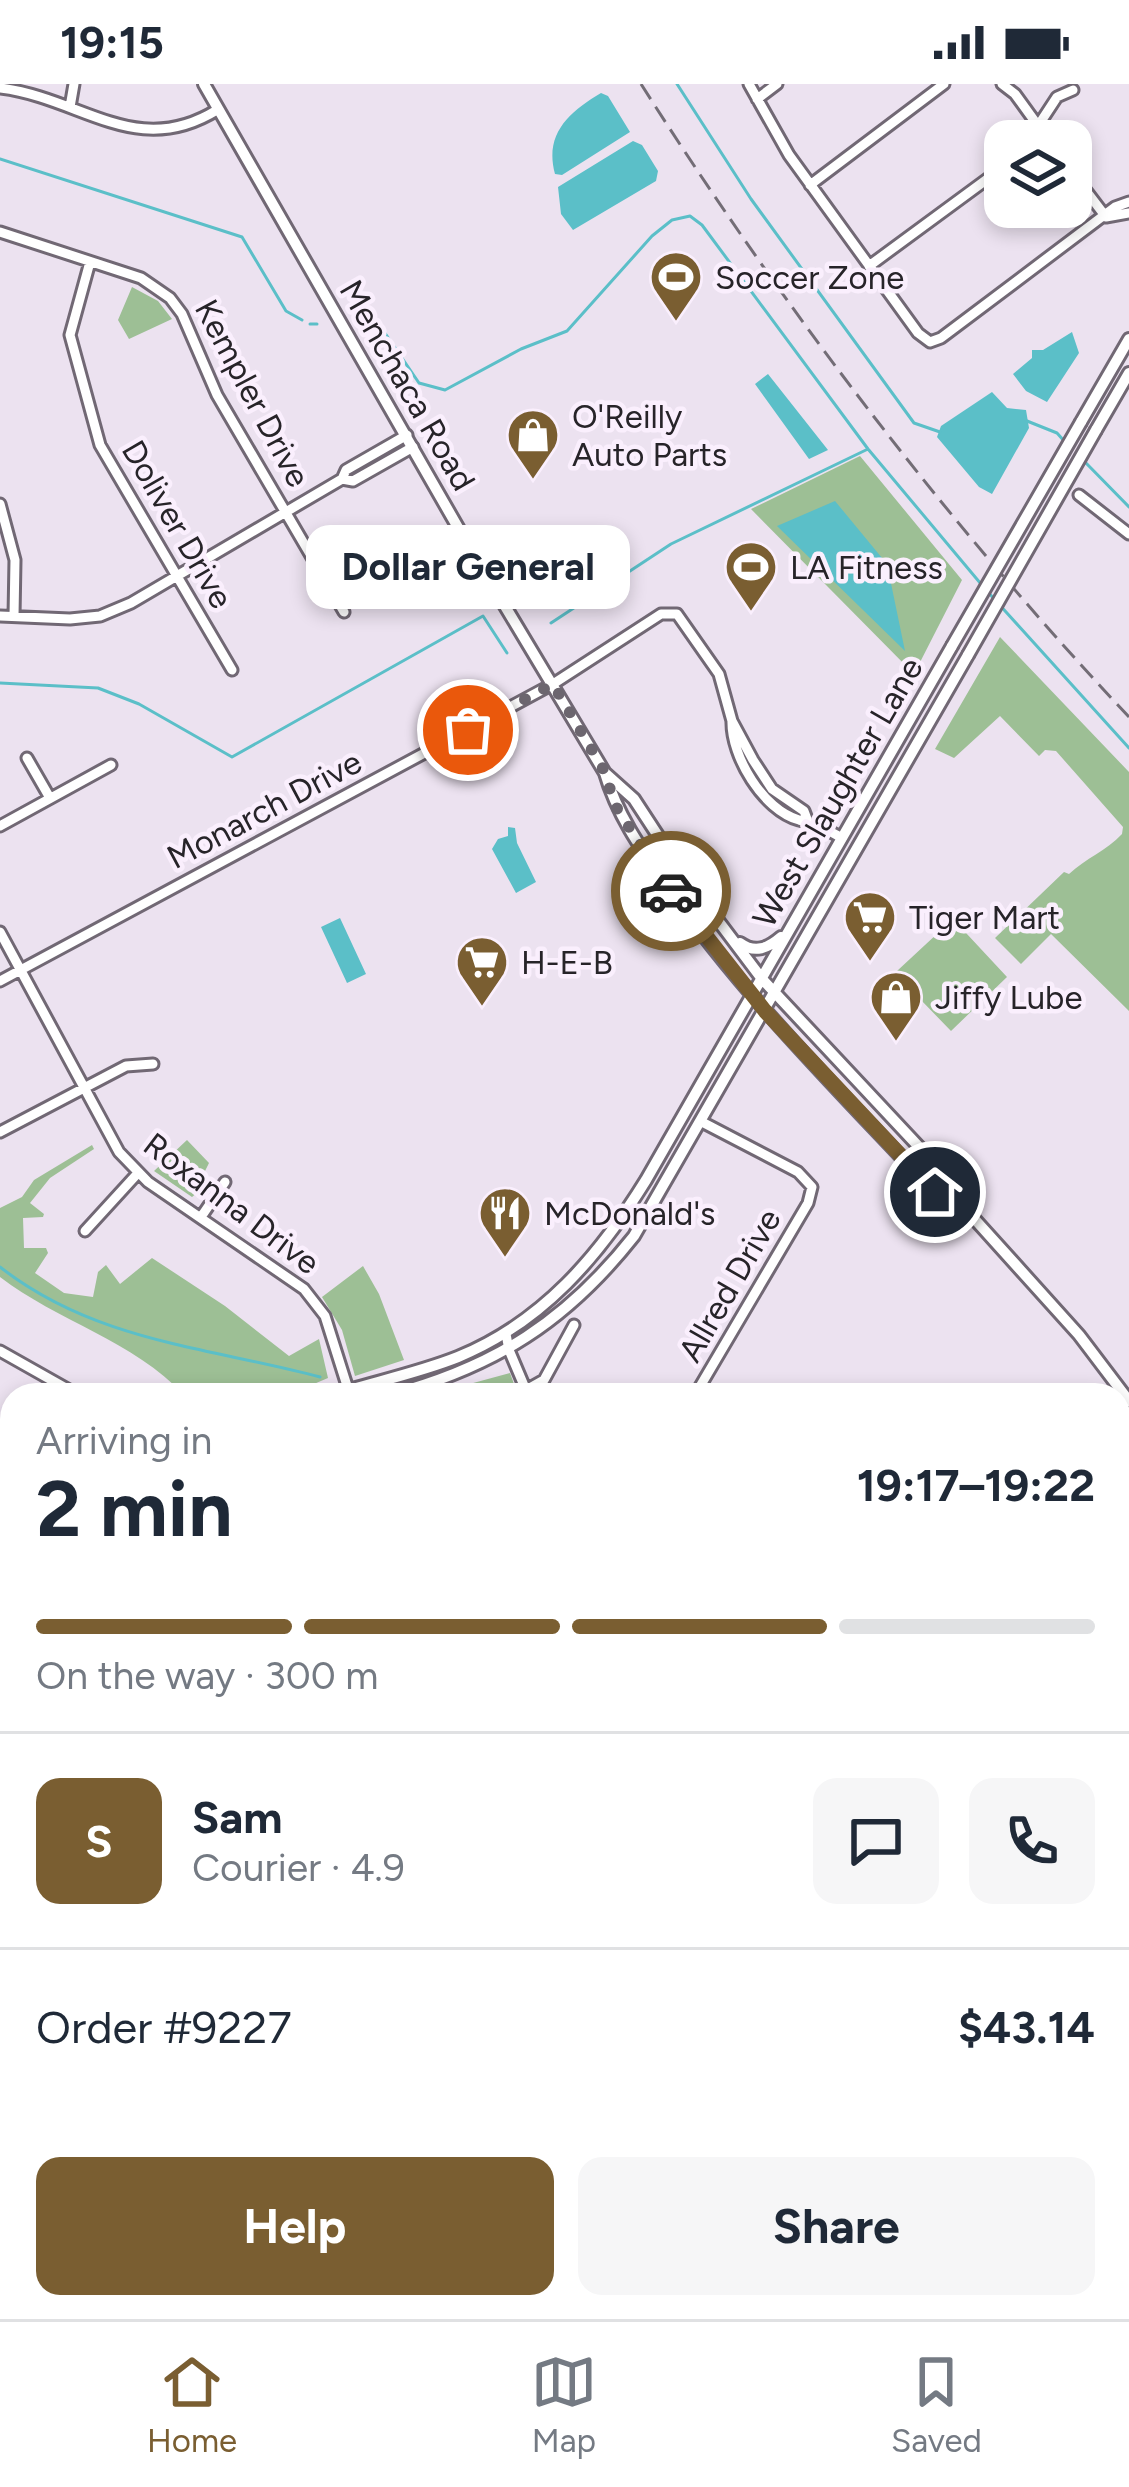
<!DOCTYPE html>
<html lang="en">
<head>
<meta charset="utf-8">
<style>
	body { margin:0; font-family:Figtree,sans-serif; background:#f6f6f7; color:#1f2937; height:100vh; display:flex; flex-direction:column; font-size:45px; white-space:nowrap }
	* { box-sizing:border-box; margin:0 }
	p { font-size:39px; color:#747a83 }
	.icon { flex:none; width:66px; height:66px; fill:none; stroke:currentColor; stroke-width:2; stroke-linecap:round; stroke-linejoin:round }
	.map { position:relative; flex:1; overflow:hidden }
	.sheet { position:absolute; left:0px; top:1299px; width:1131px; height:936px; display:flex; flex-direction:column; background:#fff; border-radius:36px 36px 0 0; box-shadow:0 6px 18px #0003 }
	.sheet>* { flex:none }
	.tools { position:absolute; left:984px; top:36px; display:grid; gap:24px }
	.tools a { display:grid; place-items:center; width:108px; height:108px; border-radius:24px; background:#fff; box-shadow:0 6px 18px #0003; font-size:60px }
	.pin { position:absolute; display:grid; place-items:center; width:102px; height:102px; color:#fff; margin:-51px; border:6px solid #fff; border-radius:50%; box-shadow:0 3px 12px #0007 }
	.courier { position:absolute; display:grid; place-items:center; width:120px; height:120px; margin:-60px; border:9px solid #7a5e31; border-radius:50%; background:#fff; color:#222; box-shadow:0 3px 15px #0007 }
	.bubble { position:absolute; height:84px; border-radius:24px; background:#fff; box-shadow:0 6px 18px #0003; font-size:39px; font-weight:700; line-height:84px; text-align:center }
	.head em { font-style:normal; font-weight:700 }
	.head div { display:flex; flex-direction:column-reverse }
	.head { display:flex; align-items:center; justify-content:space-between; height:204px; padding:0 36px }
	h1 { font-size:78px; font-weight:700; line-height:90px }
	.bar { display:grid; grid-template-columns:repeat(4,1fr); gap:18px 12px; align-content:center; height:144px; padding:0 36px }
	.bar i { height:15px; border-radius:9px; background:#e0e1e3 }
	.bar .selected { background:#7a5e31 }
	.bar p { grid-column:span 4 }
	.line { display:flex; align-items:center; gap:30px; padding:0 36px; border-top:3px solid #e0e1e3 }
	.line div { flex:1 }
	.round { display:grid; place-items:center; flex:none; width:126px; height:126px; border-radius:24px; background:#f6f6f7 }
	.primary-button { display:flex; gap:24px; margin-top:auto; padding:24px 36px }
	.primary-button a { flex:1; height:138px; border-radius:24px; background:#7a5e31; color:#fff; font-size:48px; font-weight:700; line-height:138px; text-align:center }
	.primary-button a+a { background:#f6f6f7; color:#1f2937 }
	.status { display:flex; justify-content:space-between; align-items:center; height:84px; padding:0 60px; background:#fff; direction:ltr }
	.status svg { height:33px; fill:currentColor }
	.tab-bar { display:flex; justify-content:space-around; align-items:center; height:168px; border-top:3px solid #e0e1e3; background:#fff; font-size:33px; color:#747a83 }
	.tab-bar a { display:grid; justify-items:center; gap:6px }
	.tab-bar .selected { color:#7a5e31 }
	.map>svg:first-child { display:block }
</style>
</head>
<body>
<div class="status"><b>19:15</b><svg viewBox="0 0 49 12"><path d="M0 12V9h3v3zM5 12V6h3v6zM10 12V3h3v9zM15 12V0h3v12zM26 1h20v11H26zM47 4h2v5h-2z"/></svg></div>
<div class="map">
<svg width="1129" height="2235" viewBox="0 0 1129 2235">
	<rect width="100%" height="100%" fill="#ece2f0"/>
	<path fill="#9dbf95" d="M132 203 158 217 172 235 129 255 118 236Z
		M860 372 962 496 914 590 751 425Z
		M1000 553 1129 688V927L1051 850 1021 880 995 854 1064 788 1069 790C1086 774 1106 767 1122 750L1123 743 1056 667 1045 666 1039 672 1000 632 954 674 935 665Z
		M953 835 1007 893 951 947 919 914 911 921 899 909 907 900 897 887Z
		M187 1056 209 1079 203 1091V1104L192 1113 154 1087Z
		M92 1061 94 1065 50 1094 30 1119 44 1130 43 1133 23 1134 24 1164H46L48 1169 35 1189 64 1209 93 1213 98 1188 106 1181 120 1200 152 1174 225 1222 289 1272 319 1255 328 1294 288 1311H184C134 1257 57 1237 0 1193V1124L22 1113 34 1096Z
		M363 1182 379 1210 404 1276 355 1292 342 1246 322 1213Z
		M510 1289 518 1311H429Z"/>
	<path fill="#5bbfc8" d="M601 9 608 12 630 48 562 91 555 90C544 50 569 28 601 9Z
		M633 57 642 61 658 87 656 97 573 146 561 130 558 103Z
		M1072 248 1079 269 1047 318 1026 307 1013 290 1032 274V266H1043Z
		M768 290 828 366 809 375 755 300Z
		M992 308 1007 324 1026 326 1029 344 992 410 979 403 937 353 941 342Z
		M835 417 887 480 905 567 777 442Z
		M508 743 515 744 517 759 536 798 516 809 492 765 498 755 508 752Z
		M340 834 366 890 347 899 321 843Z"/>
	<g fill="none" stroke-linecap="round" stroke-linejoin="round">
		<path stroke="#5bbfc8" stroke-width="3" d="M677 0 751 115 914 339 940 348
			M0 75 242 153 286 227 302 236
			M359 224 372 230 419 299 445 306 521 265 567 247 652 152 672 136 690 132 702 141 868 365 981 500
			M310 240H317
			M1027 337 1057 349 1065 358
			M1085 378 1129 423
			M987 507 1129 664
			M551 539 671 460 868 365
			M0 599 98 604 139 620 232 673 483 532 507 569
			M0 1183C96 1258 208 1263 320 1293
			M460 1307 467 1311
			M1119 1484 1129 1485"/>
		<g stroke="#716874" stroke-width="15">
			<path id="minor" d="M749 0 789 71 918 249 930 258 941 254 1115 123 1129 118
				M1002 0 1015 10 1049 57
				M0 4C82 14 136 76 217 26
				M757 15 777 0
				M70 23 74 0
				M1038 42 1057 13 1073 6
				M1071 87 1106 133
				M810 101 944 0
				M1106 133 1129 129
				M0 148 141 194 170 214 182 230 217 311 344 528
				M90 178 70 251 100 361 232 586
				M869 182 1005 82
				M342 395 353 397 413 363
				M1079 411 1129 450
				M0 420 15 476 14 532
				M0 532 70 535 100 532 131 519 342 395 346 386 407 351
				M732 637C731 672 763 726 799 736 816 740 826 745 842 754
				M27 674 50 714
				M0 742 111 681
				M0 848 119 1068 148 1098 304 1205 325 1232 349 1308
				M0 897 553 600 661 530H677L719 590 732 637 753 676 772 705 804 727 807 735
				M0 1048 126 982 153 980
				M201 1133 225 1098
				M85 1147 138 1089
				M506 1250 509 1266 528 1311
				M0 1267 78 1311
				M528 1305 544 1296 574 1241
				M695 1311 808 1119 812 1103 798 1088 702 1038
				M0 1399 12 1406
				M0 1525 12 1544
				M0 1856 12 1876
				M0 1944 12 1941
				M0 2025 12 2021
				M1119 2144 1129 2149
				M340 2235 355 2223
				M614 2235 621 2223
				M729 2235 735 2223
				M783 2235 789 2223
				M938 2235 945 2223"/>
		</g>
		<g stroke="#716874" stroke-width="16">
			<path id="major" d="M204 0 460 447 605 689 634 715 683 790 762 895 949 1095 961 1120 1079 1251 1129 1317
				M1081 338 1129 255
				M1096 346 1129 289
				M605 689C617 731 642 766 667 802 744 913 843 1010 935 1109L961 1120
				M740 859C755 870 768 864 781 853
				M332 1311C374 1298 418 1289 458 1273 543 1238 599 1172 646 1096L952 562
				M390 1311C495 1283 567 1237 634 1152L968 571
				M0 1499 12 1491
				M0 1519 12 1511"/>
		</g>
		<use href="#minor" stroke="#fff" stroke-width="9"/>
		<use href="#major" stroke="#fff" stroke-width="10"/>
		<path stroke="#736d76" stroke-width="3" stroke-dasharray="18 9" stroke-linecap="butt" d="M641 0C784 225 947 439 1129 633"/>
		<g stroke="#716874" stroke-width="16" stroke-linecap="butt">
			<path id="major-bridge" d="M952 562 1081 338
				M968 571 1096 346"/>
		</g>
		<use href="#major-bridge" stroke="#fff" stroke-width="10"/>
	</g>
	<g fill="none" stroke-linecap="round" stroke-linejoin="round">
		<path stroke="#6c666f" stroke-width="12" stroke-dasharray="0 21.6" d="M468 646 553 600 605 688 614 720 671 807"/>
		<path stroke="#7a5e31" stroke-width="15" d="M671 807 765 927 935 1108"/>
	</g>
	<defs>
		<g id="stadium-pin" transform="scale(2.7)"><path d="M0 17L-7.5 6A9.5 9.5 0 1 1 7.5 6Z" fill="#7a5e31" stroke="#faeffd"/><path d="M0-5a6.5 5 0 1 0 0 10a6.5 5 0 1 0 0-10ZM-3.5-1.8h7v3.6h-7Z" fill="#fff"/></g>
		<g id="shop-pin" transform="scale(2.7)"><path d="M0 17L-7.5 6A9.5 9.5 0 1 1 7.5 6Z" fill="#7a5e31" stroke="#faeffd"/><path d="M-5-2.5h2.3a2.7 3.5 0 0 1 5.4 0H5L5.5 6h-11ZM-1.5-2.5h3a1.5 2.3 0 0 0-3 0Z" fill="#fff"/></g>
		<g id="supermarket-pin" transform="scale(2.7)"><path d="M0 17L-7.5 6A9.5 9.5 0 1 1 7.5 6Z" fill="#7a5e31" stroke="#faeffd"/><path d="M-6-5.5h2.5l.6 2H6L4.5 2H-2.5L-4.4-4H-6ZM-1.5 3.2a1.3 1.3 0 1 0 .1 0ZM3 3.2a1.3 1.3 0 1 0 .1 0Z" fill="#fff"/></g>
		<g id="restaurant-pin" transform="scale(2.7)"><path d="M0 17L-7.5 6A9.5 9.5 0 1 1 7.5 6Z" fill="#7a5e31" stroke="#faeffd"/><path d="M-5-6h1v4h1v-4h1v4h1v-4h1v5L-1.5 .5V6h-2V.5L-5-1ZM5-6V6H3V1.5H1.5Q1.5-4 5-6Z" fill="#fff"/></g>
	</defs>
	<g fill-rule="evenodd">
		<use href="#stadium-pin" x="676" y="193"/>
		<use href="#shop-pin" x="533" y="351"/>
		<use href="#stadium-pin" x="751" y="483"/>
		<use href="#supermarket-pin" x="870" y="833"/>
		<use href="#supermarket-pin" x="482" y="878"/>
		<use href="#shop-pin" x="896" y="913"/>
		<use href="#restaurant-pin" x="505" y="1129"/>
	</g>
	<g text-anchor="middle" stroke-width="9" stroke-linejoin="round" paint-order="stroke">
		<g font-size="33" fill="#272429" stroke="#faeffd" text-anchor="start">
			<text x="715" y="205">Soccer Zone</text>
			<text x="572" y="344">O'Reilly<tspan x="572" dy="38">Auto Parts</tspan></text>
			<text x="790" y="495">LA Fitness</text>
			<text x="909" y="845">Tiger Mart</text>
			<text x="521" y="890">H-E-B</text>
			<text x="935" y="925">Jiffy Lube</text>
			<text x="544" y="1141">McDonald's</text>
		</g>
		<g font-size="33" fill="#272429" stroke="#faeffd">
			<text transform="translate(408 301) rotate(60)" y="12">Menchaca Road</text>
			<text transform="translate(253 309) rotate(62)" y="12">Kempler Drive</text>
			<text transform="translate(178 440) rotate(60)" y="12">Doliver Drive</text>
			<text transform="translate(837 708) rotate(-60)" y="12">West Slaughter Lane</text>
			<text transform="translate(264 725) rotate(-28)" y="12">Monarch Drive</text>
			<text transform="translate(232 1119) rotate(37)" y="12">Roxanna Drive</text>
			<text transform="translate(729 1201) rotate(-60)" y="12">Allred Drive</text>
		</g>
	</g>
</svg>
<div class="tools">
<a><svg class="icon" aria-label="layers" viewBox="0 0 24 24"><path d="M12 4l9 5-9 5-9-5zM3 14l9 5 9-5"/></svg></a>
</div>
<div class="pin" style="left:468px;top:646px;background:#ea580c"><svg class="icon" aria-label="bag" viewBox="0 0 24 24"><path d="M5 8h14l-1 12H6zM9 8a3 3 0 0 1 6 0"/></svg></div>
<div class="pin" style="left:935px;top:1108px;background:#1f2937"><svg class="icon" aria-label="home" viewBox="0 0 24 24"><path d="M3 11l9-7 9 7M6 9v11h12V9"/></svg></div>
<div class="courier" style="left:671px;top:807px"><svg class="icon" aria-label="car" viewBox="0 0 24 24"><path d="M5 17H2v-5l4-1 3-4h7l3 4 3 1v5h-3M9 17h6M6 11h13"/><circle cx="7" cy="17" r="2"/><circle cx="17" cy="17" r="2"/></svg></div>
<div class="bubble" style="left:306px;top:441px;width:324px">Dollar General</div>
<section class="sheet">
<div class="head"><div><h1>2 min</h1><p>Arriving in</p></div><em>19:17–19:22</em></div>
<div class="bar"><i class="selected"></i><i class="selected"></i><i class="selected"></i><i></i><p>On the way · 300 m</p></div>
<div class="line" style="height:216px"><b class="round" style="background:#7a5e31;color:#fff">S</b><div><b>Sam</b><p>Courier · 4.9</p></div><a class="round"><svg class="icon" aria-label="chat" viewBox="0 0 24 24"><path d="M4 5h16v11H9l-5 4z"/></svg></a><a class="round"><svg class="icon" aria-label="phone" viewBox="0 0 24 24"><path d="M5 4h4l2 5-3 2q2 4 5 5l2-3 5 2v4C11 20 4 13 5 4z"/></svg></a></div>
<div class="line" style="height:156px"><div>Order #9227</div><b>$43.14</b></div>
<div class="primary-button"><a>Help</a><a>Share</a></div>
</section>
</div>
<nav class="tab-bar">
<a class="selected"><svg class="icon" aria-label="home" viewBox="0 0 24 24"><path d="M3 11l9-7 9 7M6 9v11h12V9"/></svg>Home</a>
<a><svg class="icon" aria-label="map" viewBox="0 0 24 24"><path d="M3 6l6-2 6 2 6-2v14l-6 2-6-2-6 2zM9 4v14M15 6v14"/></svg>Map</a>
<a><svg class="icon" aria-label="saved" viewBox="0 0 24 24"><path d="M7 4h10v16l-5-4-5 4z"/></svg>Saved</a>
</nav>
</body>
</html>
